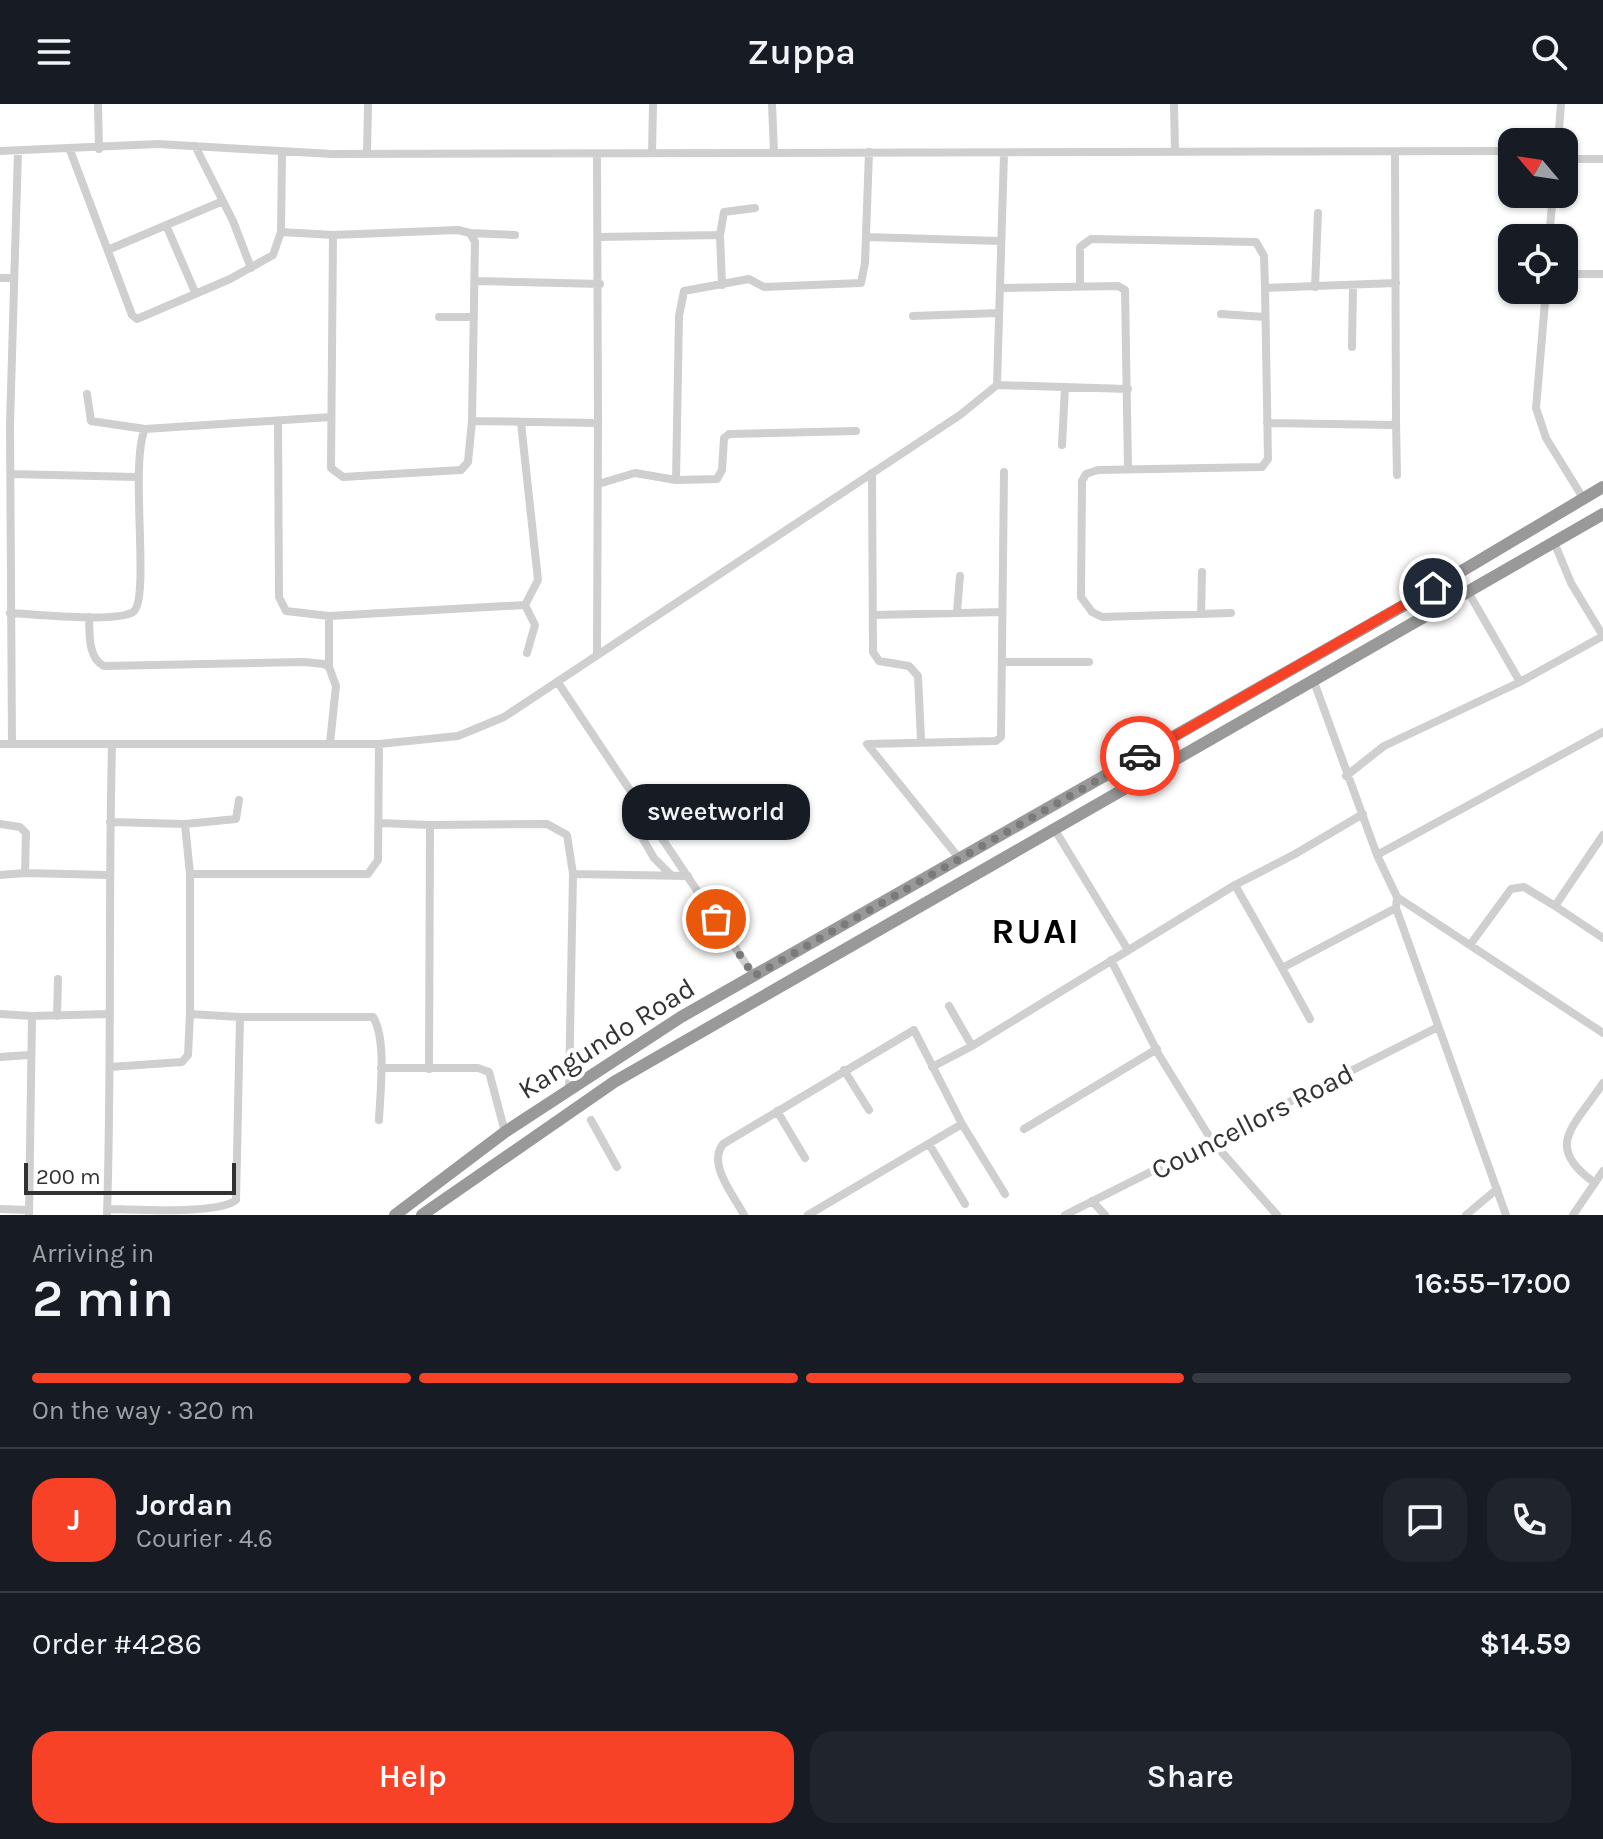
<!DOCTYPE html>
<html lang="en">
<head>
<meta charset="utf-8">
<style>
	body { margin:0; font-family:Karla,sans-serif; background:#20242c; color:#f1f3f6; height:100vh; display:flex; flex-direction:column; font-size:30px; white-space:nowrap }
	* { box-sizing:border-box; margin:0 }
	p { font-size:26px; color:#9ea1a6 }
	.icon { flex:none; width:44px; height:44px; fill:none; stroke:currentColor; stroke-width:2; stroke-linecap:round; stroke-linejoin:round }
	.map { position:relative; height:1111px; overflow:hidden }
	.details { display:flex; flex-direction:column; background:#171b24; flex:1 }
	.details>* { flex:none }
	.needle { width:52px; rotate:299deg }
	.fabs { position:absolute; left:1498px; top:24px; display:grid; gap:16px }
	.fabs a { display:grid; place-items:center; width:80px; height:80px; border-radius:16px; background:#171b24; box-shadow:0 2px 6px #0004; font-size:40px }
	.scale { position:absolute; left:24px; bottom:20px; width:212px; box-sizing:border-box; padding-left:8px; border:4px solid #323232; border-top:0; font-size:22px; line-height:28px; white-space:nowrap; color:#323232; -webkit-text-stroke:6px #fff; paint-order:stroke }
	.pin { position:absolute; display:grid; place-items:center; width:68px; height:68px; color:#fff; margin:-34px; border:4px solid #fff; border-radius:50%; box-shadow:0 2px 8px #0007 }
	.courier { position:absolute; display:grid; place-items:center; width:80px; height:80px; margin:-40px; border:6px solid #f74227; border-radius:50%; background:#fff; color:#222; box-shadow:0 2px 10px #0007 }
	.bubble { position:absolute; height:56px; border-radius:24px; background:#171b24; box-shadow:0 2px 6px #0004; font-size:26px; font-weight:600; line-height:56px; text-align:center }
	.head em { font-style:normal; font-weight:600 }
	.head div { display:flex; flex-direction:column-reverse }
	.head { display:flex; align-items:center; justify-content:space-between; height:136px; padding:0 32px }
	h1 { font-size:52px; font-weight:600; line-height:60px }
	.bar { display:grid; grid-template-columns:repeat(4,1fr); gap:12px 8px; align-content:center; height:96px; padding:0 32px }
	.bar i { height:10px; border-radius:6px; background:#363941 }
	.bar .current { background:#f74227 }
	.bar p { grid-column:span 4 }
	.line { display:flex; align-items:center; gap:20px; padding:0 32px; border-top:2px solid #363941 }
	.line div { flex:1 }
	.round { display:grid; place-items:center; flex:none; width:84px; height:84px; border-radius:24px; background:#20242c }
	.action { display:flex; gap:16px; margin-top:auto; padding:16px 32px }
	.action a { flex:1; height:92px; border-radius:24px; background:#f74227; color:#fff; font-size:32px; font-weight:600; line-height:92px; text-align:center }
	.action a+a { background:#20242c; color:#f1f3f6 }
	header { display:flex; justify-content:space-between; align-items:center; height:104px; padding:0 32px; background:#171b24; font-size:36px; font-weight:600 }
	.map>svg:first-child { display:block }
</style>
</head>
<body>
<header><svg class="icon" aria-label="menu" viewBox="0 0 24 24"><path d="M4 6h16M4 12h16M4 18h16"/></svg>Zuppa<svg class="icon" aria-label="search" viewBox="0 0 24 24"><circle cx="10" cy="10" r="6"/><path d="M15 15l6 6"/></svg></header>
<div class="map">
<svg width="1603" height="1111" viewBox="0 0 1603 1111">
	<rect width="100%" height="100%" fill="#fff"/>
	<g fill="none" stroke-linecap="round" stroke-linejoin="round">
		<path stroke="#cfcfcf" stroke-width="8" d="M98 0 99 45
			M772 0 774 48
			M1174 0 1175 47
			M1558 38 1561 0
			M195 42 233 117 251 164
			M70 46 132 211 137 215 230 175 273 151 281 128 282 48
			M0 47 158 40 332 50 1512 47
			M367 49 368 0
			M652 49 653 0
			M1564 55H1603
			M166 121 195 188
			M281 128 333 131 458 126 470 129 475 138 472 317
			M470 129 515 131
			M333 131 331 364 343 373 461 366 468 358 472 317 598 319 597 51
			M720 131 724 108 755 104
			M599 133 720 131 722 181
			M866 133 1000 137
			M1549 134 1553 90
			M110 145 223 97
			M1564 170H1603
			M0 174H12
			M475 177 600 180
			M1080 182V143L1091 135 1256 138 1264 152 1265 184
			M1315 183 1318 109
			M1000 184 1118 182 1125 186 1128 366
			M1546 186 1536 304 1546 334 1583 394
			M1221 210 1265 213
			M913 212 999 209
			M439 213H474
			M1352 243 1353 182
			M997 281 1128 285
			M87 290 91 317 145 325
			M278 318 279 493 286 507 329 512 525 501
			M1396 318 1397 371
			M521 319 538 476 525 501 535 521 527 549
			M1267 319 1392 321 1396 318 1395 49
			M1062 341 1065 283
			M872 369 873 548 879 557 909 562 918 572 921 636
			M11 370 137 373
			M676 376 679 212 684 187 749 175 764 183 861 179 865 159 869 48
			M598 380 635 369 676 376 717 375 722 366 724 334 729 330 856 327
			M1554 438 1571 479 1603 532
			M1467 486 1520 578
			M957 508 960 472
			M10 509C33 510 116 519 133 508 151 496 129 361 145 325L331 313
			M1231 509 1102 513 1092 508 1081 493 1082 377 1086 370 1098 366 1262 363 1268 355 1265 184 1396 179
			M1201 510 1202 468
			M874 511 1002 508
			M329 512V563L336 582 330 639
			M89 513C90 529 87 553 104 562L304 558 324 560 329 563
			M597 551 598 319
			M1003 558H1089
			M1313 575 1377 751 1397 793 1396 804 1506 1111
			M559 580 754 872
			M0 640H379L458 632 504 613 960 311 997 281 1004 49
			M12 640 10 320 18 47
			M1346 672 1384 642 1520 578 1603 532
			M110 718 185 720 190 770
			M379 719 430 721
			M0 720 20 723 26 729 25 769 108 771
			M185 720 236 715 239 696
			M636 723 654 754 671 771
			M1058 731 1128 846
			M1603 731 1555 802 1603 834
			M1377 751 1603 628
			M959 754 867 640 996 637 1001 633 1004 368
			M573 770 688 772
			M0 771 25 769
			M1235 781 1295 750 1363 710
			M1397 793 1603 929
			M1470 841 1511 785 1524 783 1555 802
			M1111 856 1159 951 1212 1037 1277 1111
			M1282 864 1310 915
			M949 902 972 942
			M0 910 32 912
			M57 912 58 875
			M240 913 190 910V770H368L378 756 379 640
			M0 953 29 951
			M110 963 182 958 188 951 190 910
			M932 963 972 942 1235 781 1282 864 1396 804
			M381 964H478L489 968 505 1028
			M429 965 430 721 547 720 567 731 573 770 569 984
			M844 966 869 1006
			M777 1007 805 1054
			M591 1016 617 1063
			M962 1020 1005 1090
			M1024 1025 1157 945
			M929 1040 965 1100
			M1595 1079C1542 1042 1575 1022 1603 979
			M1092 1097 1105 1111
			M0 1105 29 1106
			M107 1105C134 1105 218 1111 236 1096L240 913H373C387 935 380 990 379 1016
			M29 1111 32 912 110 910
			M107 1111C112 954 108 798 112 641
			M744 1111C734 1091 707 1061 723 1040L914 926 962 1020 808 1111
			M1065 1111 1438 923
			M1466 1111 1497 1085
			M1573 1111 1603 1067"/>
		<path stroke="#999" stroke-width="12" d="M395 1111 505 1028 681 913 1408 499 1603 383
			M422 1111 614 978 1603 410"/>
	</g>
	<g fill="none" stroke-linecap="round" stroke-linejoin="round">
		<path stroke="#7a7a7a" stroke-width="8" stroke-dasharray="0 14.4" d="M716 815 754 872 1140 652"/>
		<path stroke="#f74227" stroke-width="10" d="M1140 652 1433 484"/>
	</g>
	<g text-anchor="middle" stroke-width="8" stroke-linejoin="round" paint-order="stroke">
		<g font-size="28" fill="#323232" stroke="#fff">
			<text transform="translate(606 934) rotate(-32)" y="10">Kangundo Road</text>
			<text transform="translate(1252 1017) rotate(-27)" y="10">Councellors Road</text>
		</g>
		<g font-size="36" font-weight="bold" letter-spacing="2" fill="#000" stroke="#fff">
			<text x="1036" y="839">RUAI</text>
		</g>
	</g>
</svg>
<div class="fabs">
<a><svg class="needle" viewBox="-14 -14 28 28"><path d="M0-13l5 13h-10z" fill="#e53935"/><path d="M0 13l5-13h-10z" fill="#9ea1a6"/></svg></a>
<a><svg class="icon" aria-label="locate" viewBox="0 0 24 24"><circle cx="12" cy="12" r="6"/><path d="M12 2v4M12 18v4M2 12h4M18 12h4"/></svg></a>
</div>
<div class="scale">200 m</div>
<div class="pin" style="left:716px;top:815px;background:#ea580c"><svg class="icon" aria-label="bag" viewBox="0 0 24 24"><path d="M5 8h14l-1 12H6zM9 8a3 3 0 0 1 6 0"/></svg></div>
<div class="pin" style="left:1433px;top:484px;background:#1f2937"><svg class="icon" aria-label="home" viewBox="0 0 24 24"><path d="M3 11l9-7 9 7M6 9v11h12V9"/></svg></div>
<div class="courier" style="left:1140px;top:652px"><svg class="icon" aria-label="car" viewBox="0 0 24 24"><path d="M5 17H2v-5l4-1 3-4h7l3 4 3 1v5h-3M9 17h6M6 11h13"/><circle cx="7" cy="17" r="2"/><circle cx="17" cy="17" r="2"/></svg></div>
<div class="bubble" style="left:622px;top:680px;width:188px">sweetworld</div>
</div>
<section class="details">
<div class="head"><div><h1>2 min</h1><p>Arriving in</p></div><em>16:55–17:00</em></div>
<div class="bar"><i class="current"></i><i class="current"></i><i class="current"></i><i></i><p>On the way · 320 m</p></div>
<div class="line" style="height:144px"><b class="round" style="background:#f74227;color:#fff">J</b><div><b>Jordan</b><p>Courier · 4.6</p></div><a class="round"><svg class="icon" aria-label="chat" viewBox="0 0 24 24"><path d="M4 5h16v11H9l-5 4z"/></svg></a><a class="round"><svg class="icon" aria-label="phone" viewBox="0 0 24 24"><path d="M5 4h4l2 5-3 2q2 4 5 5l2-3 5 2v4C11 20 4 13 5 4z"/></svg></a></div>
<div class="line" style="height:104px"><div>Order #4286</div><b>$14.59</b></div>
<div class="action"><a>Help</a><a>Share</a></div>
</section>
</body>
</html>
